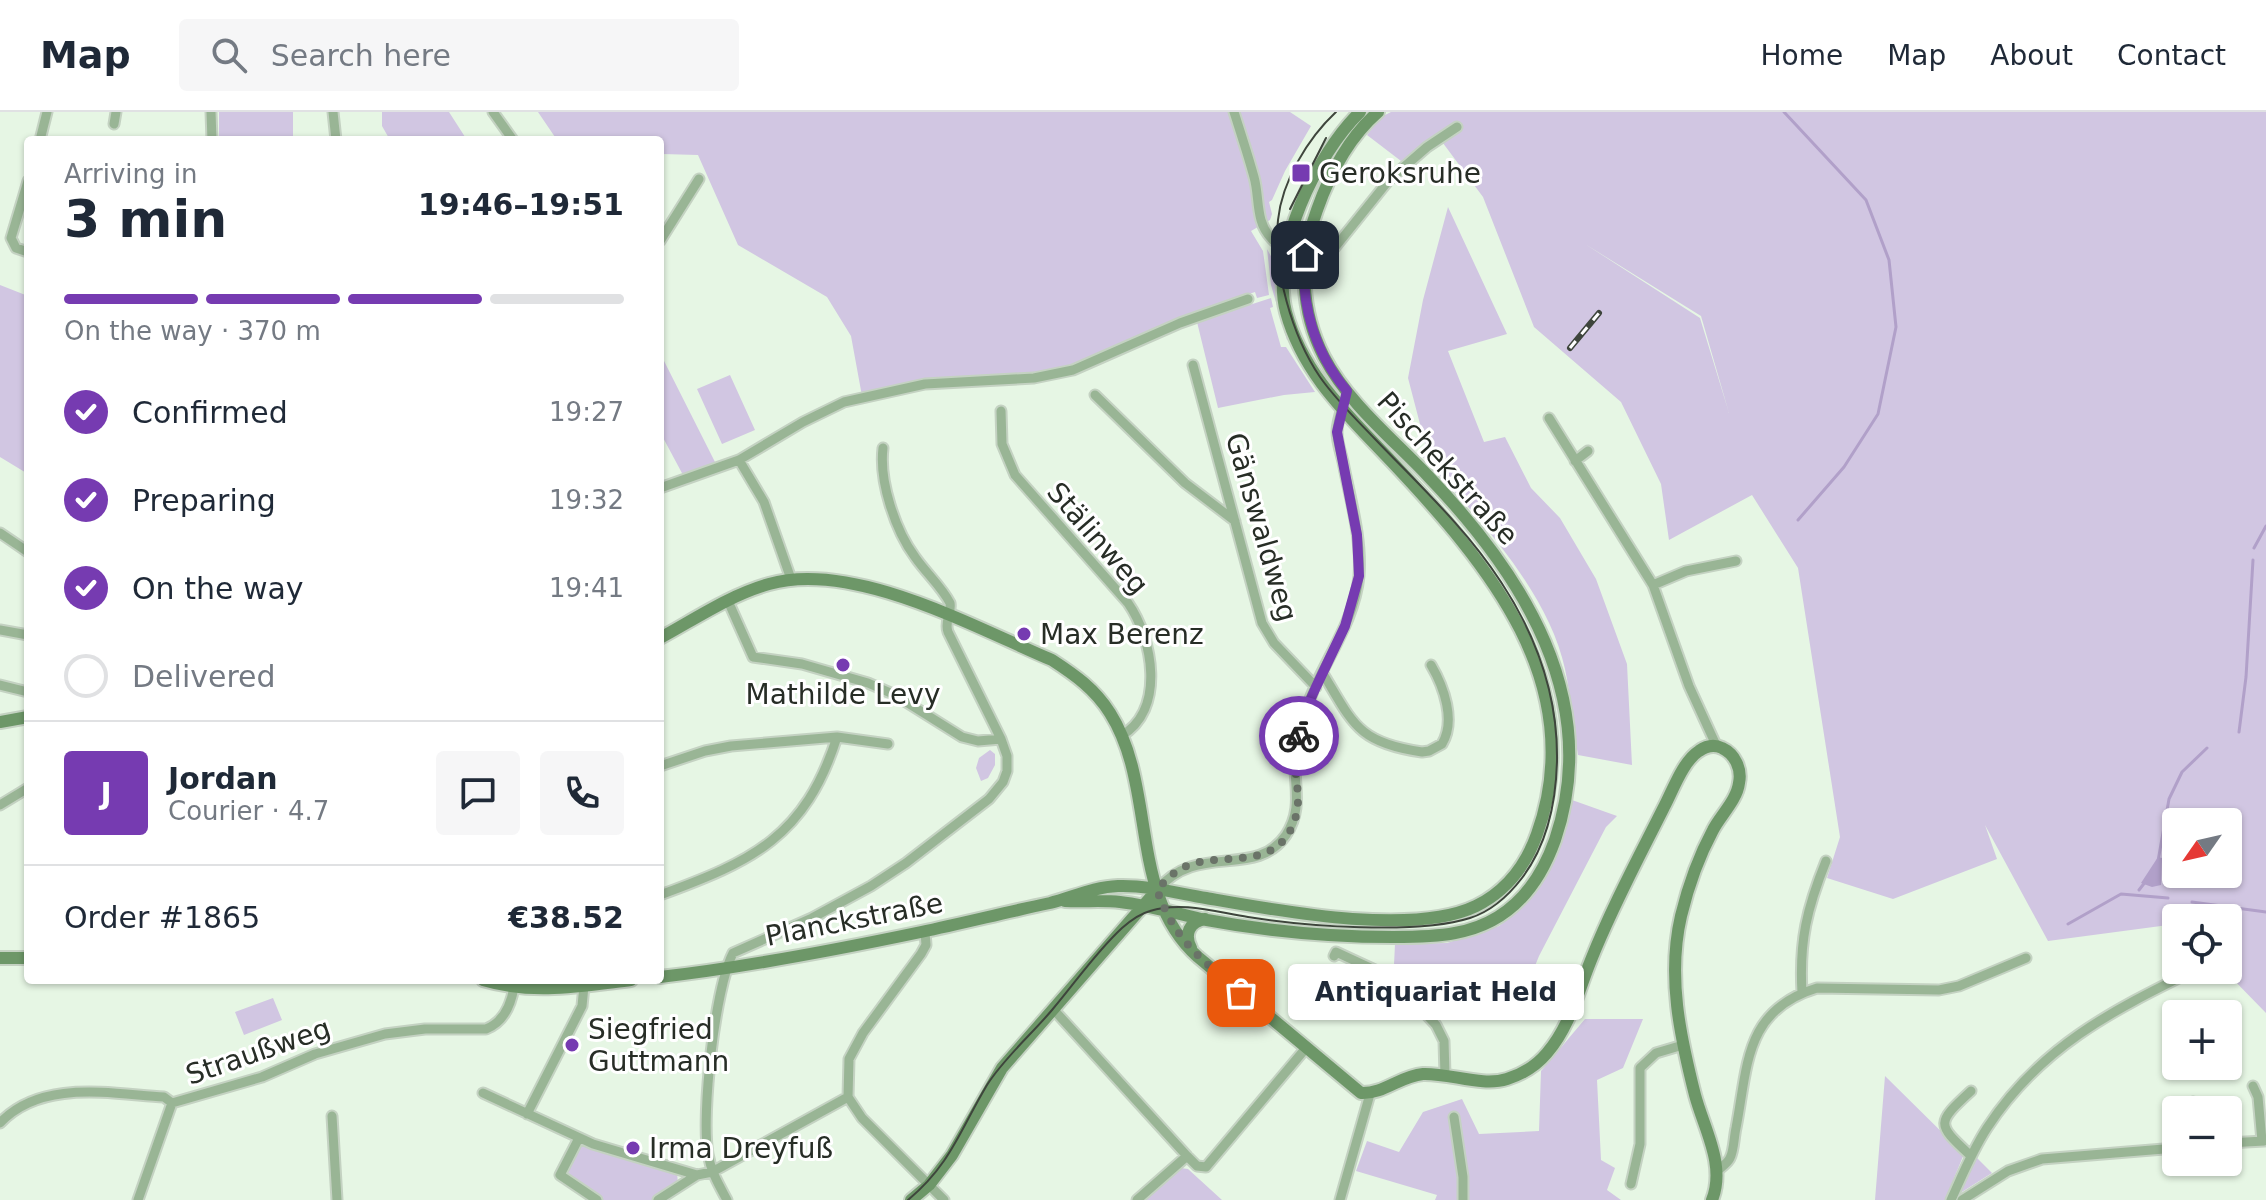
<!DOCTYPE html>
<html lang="en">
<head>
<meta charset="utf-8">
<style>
	body { margin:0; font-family:"DejaVu Sans",sans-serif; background:#f6f6f7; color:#1f2937; height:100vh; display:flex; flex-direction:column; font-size:30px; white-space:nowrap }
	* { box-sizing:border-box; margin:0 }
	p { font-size:26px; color:#747a83 }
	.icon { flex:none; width:44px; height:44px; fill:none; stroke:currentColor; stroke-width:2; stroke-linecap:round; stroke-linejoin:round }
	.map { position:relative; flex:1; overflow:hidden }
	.sheet { position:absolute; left:24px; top:24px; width:640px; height:848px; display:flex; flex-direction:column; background:#fff; border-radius:8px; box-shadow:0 2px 6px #0004 }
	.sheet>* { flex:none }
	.needle { width:52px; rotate:236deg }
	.controls { position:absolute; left:2162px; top:696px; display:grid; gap:16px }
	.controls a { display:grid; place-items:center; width:80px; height:80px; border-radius:8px; background:#fff; box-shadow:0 2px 6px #0004; font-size:40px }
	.pin { position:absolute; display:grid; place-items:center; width:68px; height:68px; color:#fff; margin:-34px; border-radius:16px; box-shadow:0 4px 12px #0006 }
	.courier { position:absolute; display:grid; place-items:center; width:80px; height:80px; margin:-40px; border:6px solid #763bb1; border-radius:50%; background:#fff; color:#222; box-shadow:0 2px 10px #0007 }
	.bubble { position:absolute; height:56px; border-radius:8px; background:#fff; box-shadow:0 2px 6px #0004; font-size:26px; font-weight:700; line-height:56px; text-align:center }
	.headline em { font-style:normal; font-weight:700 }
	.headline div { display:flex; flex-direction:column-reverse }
	.headline { display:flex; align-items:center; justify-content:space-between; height:136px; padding:0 40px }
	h1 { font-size:52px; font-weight:700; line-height:60px }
	.bar { display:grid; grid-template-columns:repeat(4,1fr); gap:12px 8px; align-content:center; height:96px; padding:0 40px }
	.bar i { height:10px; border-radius:6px; background:#e0e1e3 }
	.bar .current { background:#763bb1 }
	.bar p { grid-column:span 4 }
	.line { display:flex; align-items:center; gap:20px; padding:0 40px; border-top:2px solid #e0e1e3 }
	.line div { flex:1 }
	.round { display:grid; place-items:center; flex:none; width:84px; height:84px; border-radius:8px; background:#f6f6f7 }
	ol { padding:0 40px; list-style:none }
	li { display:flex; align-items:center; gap:24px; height:88px }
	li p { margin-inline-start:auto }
	li .icon { padding:8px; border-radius:50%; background:#763bb1; color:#fff; stroke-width:4 }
	li:last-child { color:#747a83 }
	li i { width:44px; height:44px; border:4px solid #e0e1e3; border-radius:50% }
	header { display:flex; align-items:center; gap:48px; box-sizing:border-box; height:112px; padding:0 40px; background:#fff; border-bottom:2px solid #e0e1e3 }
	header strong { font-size:38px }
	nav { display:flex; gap:44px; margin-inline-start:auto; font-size:28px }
	.search { width:560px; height:72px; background:#f6f6f7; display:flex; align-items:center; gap:20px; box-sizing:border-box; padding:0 28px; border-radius:8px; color:#747a83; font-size:30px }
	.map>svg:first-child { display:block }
</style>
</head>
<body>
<header>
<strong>Map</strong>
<div class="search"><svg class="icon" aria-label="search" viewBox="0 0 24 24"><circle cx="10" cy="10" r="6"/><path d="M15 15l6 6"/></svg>Search here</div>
<nav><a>Home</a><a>Map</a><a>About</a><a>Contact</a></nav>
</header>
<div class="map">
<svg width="2266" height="1088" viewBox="0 0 2266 1088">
	<rect width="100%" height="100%" fill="#e6f6e4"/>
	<path fill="#d1c6e2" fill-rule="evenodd" d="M219 0H293V28H219Z
		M382 0H449L467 28H390L382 14Z
		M538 0H1290L1311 14 1285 59 1272 88 1269 90 1272 102 1270 108 1251 119 1263 139 1269 183 1257 186 1255 180C1215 192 1178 209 1139 226 1096 245 1071 261 1022 261L1023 265 924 268 862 284 851 224 827 185 738 133 698 43 662 42 660 45V28H557Z
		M1391 0H2266V901L2224 858H2228V806H2176V812L2048 829 1985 713 1997 747 1893 787 1827 766 1840 725 1798 456 1752 383 1669 428 1661 372 1621 290 1534 215 1483 85 1437 23 1401 49 1367 23 1381 5ZM1585 132 1701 204 1729 301 1700 206ZM2176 710H2228V762H2176Z
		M1448 95 1507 222 1448 239 1484 330 1505 325 1531 376 1560 406 1596 467 1627 552 1632 653 1578 643C1573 614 1571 585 1565 557 1548 478 1475 402 1422 344L1426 335 1408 266 1423 188Z
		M1267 137 1277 155 1281 200 1289 227 1287 228 1271 173Z
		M0 173 28 184V362L0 345Z
		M1271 186 1273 195 1270 196 1281 235H1286L1315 280 1284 283 1218 296 1197 210Z
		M660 241 715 350 683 363 660 320Z
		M730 263 755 318 722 332 697 277Z
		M990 638 995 642V653L988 666 981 669 976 656 979 646Z
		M1572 688 1617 704 1606 715 1539 844 1516 901 1440 890 1438 867 1394 853 1395 832 1447 831 1499 814 1526 792 1553 750Z
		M273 886 282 908 244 923 235 900Z
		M1585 907H1643L1623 956 1597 968 1601 1048 1615 1056 1607 1078 1621 1088H1435L1437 1083 1356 1059 1367 1029 1399 1040 1423 1000 1462 987 1479 1022 1539 1019 1541 959Z
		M1885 964 1964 1042 1945 1088H1875Z
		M579 1026 677 1057 678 1076 658 1088H597L560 1063Z
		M1972 1041 1992 1061 1954 1085Z
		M1181 1056 1188 1057 1222 1088H1145Z"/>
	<path fill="#b1a0c9" d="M2158 745 2162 746 2161 773 2152 775 2141 771Z"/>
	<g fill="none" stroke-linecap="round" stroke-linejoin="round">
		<path stroke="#b1a0c9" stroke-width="3" d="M1784 0 1866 88 1889 148 1896 215 1878 302 1844 355 1798 408
			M2254 436 2266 414
			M2239 620 2246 565 2253 448
			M2158 749 2169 687 2182 660 2207 636
			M2139 778 2146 769
			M2192 790 2266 800
			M2068 812 2121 782 2168 786"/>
		<g stroke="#c4d2c2" stroke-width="13">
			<path id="street" d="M211 0 212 28
				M333 0 336 28
				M493 0 513 28
				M1234 0C1241 22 1248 43 1254 65 1258 79 1257 94 1261 108 1269 137 1306 151 1332 139L1389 68 1427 35 1457 15
				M114 12 116 0
				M40 28 47 0
				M28 69 11 126 16 136 28 140
				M660 129 699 67
				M1193 253 1262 511 1274 531 1316 575
				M1095 283 1185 371 1235 409
				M1001 299 1002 332 1015 363 1128 491C1153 527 1166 598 1121 624
				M1549 306 1653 473 1689 574 1716 633
				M739 348 764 390 791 467
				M1575 349 1588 339
				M660 376 739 348 803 310 844 290 925 272 1034 266 1073 258 1180 211 1248 187
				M0 421 28 440
				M1653 473 1686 459 1736 449
				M728 489 753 545 802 552 868 571 895 583 962 625 978 629 1001 627
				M0 518 28 523
				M1322 560C1353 611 1357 631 1422 640L1429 639 1442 632C1456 609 1444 575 1431 553
				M0 573 28 580
				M660 654 705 639 731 634 837 625 888 632
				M0 693 28 676
				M1157 778C1198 729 1255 768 1286 723 1303 697 1294 675 1295 647 1296 633 1300 618 1304 605 1317 556 1354 516 1359 464 1362 426 1350 387 1343 350 1341 341 1337 330 1337 320 1337 307 1344 292 1347 279
				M660 783C753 749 805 725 837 625
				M925 820 926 833 921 842 863 921 849 947 848 985 862 1006 944 1088
				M1334 844 1336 840 1392 866 1436 913 1444 929 1445 963
				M1802 881C1799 829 1807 796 1826 749
				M1054 898 1187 1044
				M2253 974 2258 985 2262 1029
				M1971 979C1935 1012 1937 1012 1971 1044
				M483 981 593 1032 697 1063
				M2193 990 2196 998
				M527 1002 582 894 584 874
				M332 1004 337 1088
				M1454 1005 1463 1065V1088
				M0 1011C41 967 111 982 164 985L172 991 262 965 315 942 385 922 425 917H486C504 910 511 893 514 875
				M579 1026 560 1063 597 1088
				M2228 1031 2264 1029
				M1717 1059C1720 1056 1728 1051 1730 1046 1734 1039 1734 1024 1736 1016 1748 954 1744 898 1817 876L1939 878 1959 874 2026 846
				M1631 1072 1640 1032V956L1656 941 1683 933
				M138 1088 172 991
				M658 1088 697 1063 712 1060 848 985
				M727 1088C719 1073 711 1060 708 1042 701 1003 715 876 733 841L812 806 871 774 906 751 989 687 1003 670 1007 659V644L1001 627 948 520C944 509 952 502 950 491 941 474 926 461 915 445 895 418 879 369 883 336
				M1137 1088 1187 1044 1197 1054 1206 1055 1306 936
				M1340 1088 1370 982
				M1951 1088C1962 1064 1972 1039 1987 1016 2039 936 2111 899 2195 858
				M1962 1088 2008 1059 2042 1047 2176 1036"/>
		</g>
		<g stroke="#c4d2c2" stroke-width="16">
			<path id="secondary" d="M660 526C695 507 730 483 769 472 853 448 974 515 1052 548 1075 563 1095 577 1110 601 1157 675 1128 783 1198 845L1361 981C1384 982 1400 964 1423 962 1450 961 1482 975 1507 967 1523 962 1537 953 1547 941 1570 914 1578 880 1591 848 1612 795 1639 745 1664 695 1673 678 1683 649 1699 639 1706 634 1714 632 1722 636 1735 642 1742 657 1739 671 1737 688 1720 704 1713 718 1699 744 1688 775 1681 804 1667 864 1680 924 1695 983 1704 1017 1726 1053 1712 1088
				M0 610 28 605
				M1065 789C1084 790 1102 788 1120 790 1148 793 1174 801 1201 807 1265 819 1329 825 1393 825 1414 825 1435 825 1455 821 1507 812 1538 776 1555 728 1603 587 1522 462 1428 364 1393 327 1348 291 1324 245 1300 198 1299 147 1317 98 1330 61 1348 26 1378 0
				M1191 836C1184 822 1189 810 1205 807
				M0 846H28
				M660 865C748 855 835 838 921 820 964 811 1007 800 1050 791 1073 785 1094 775 1118 774 1147 773 1177 781 1206 786 1275 798 1412 825 1476 794 1506 779 1526 753 1537 722 1591 572 1487 451 1392 350 1349 304 1303 263 1286 200 1270 138 1316 43 1360 0
				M483 868C533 883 581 874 631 868
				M911 1088 929 1073 952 1043 1002 956 1157 778"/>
		</g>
		<use href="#street" stroke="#99b595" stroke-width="9"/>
		<use href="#secondary" stroke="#6d9768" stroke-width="12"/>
		<path stroke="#3e453c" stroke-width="2" d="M1290 97 1326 26
			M908 1088C951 1052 960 1018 987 973 1004 946 1031 923 1052 898 1075 871 1096 840 1122 816 1130 809 1139 802 1150 799 1181 789 1216 800 1248 805 1305 814 1416 823 1470 806 1492 799 1509 783 1522 766 1547 733 1556 689 1557 649 1558 584 1536 523 1501 470 1466 416 1419 373 1375 327 1356 307 1336 288 1320 265 1292 224 1273 157 1278 108 1282 69 1308 26 1336 0"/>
		<g stroke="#3e453c" stroke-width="6">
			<path id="rail" d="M1570 236 1599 201"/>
		</g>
		<use href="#rail" stroke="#fff" stroke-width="3" stroke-dasharray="9" stroke-linecap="butt"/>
	</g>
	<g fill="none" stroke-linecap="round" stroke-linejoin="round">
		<path stroke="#6a7368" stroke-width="8" stroke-dasharray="0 14.4" d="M1241 881C1200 846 1176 830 1157 778 1167 766 1177 757 1192 752 1230 740 1280 760 1296 704 1301 686 1295 666 1295 648 1295 640 1298 631 1299 624"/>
		<path stroke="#763bb1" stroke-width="10" d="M1299 624 1304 602 1316 575 1345 514 1359 464 1357 423 1337 320 1347 279C1315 241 1300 192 1305 143"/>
	</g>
	<g fill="#763bb1" stroke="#fff" stroke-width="3">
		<rect x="1291" y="51" width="20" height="20" rx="4"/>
		<circle cx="1024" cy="522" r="8"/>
		<circle cx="843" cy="553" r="8"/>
		<circle cx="572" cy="933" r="8"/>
		<circle cx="633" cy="1036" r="8"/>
	</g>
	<g text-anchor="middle" stroke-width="6" stroke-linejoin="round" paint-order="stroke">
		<g font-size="28" fill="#272d26" stroke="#fff" text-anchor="start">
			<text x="1319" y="71">Geroksruhe</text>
			<text x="1040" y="532">Max Berenz</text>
			<text x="843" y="592" text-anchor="middle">Mathilde Levy</text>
			<text x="588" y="927">Siegfried<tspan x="588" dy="32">Guttmann</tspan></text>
			<text x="649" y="1046">Irma Dreyfuß</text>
		</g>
		<g font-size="28" fill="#272d26" stroke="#fff">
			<text transform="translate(1448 356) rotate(48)" y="10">Pischekstraße</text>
			<text transform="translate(1262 415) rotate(74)" y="10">Gänswaldweg</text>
			<text transform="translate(1098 426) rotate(49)" y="10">Stälinweg</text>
			<text transform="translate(854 807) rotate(-11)" y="10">Planckstraße</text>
			<text transform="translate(258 939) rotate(-19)" y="10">Straußweg</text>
		</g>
	</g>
</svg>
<div class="controls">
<a><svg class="needle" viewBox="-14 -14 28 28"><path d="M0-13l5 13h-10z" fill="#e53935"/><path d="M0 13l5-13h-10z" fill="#747a83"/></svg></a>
<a><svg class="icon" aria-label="locate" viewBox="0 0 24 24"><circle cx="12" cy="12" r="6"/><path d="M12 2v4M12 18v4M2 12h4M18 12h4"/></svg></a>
<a>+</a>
<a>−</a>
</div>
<div class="pin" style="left:1241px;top:881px;background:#ea580c"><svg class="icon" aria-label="bag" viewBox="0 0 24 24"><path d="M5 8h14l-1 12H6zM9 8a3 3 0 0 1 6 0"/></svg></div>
<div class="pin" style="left:1305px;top:143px;background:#1f2937"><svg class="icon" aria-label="home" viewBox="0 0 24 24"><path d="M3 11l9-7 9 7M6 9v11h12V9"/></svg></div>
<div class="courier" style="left:1299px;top:624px"><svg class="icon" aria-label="bike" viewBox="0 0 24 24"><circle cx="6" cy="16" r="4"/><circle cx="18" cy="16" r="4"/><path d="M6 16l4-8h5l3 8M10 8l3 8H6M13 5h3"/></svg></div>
<div class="bubble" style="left:1288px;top:852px;width:296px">Antiquariat Held</div>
<section class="sheet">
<div class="headline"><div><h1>3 min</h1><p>Arriving in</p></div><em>19:46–19:51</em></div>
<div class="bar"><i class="current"></i><i class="current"></i><i class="current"></i><i></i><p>On the way · 370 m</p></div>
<ol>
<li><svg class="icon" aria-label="check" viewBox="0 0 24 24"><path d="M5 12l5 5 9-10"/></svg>Confirmed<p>19:27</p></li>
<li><svg class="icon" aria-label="check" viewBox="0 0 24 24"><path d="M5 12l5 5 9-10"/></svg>Preparing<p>19:32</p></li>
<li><svg class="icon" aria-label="check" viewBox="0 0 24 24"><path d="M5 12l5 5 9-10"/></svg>On the way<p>19:41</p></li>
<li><i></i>Delivered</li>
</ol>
<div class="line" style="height:144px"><b class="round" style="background:#763bb1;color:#fff">J</b><div><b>Jordan</b><p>Courier · 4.7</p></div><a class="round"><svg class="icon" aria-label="chat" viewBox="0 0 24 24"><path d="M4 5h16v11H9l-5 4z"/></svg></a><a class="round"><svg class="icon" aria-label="phone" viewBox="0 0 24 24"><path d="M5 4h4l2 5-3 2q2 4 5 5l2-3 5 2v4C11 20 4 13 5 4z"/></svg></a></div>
<div class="line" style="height:104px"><div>Order #1865</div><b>€38.52</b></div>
</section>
</div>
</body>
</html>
